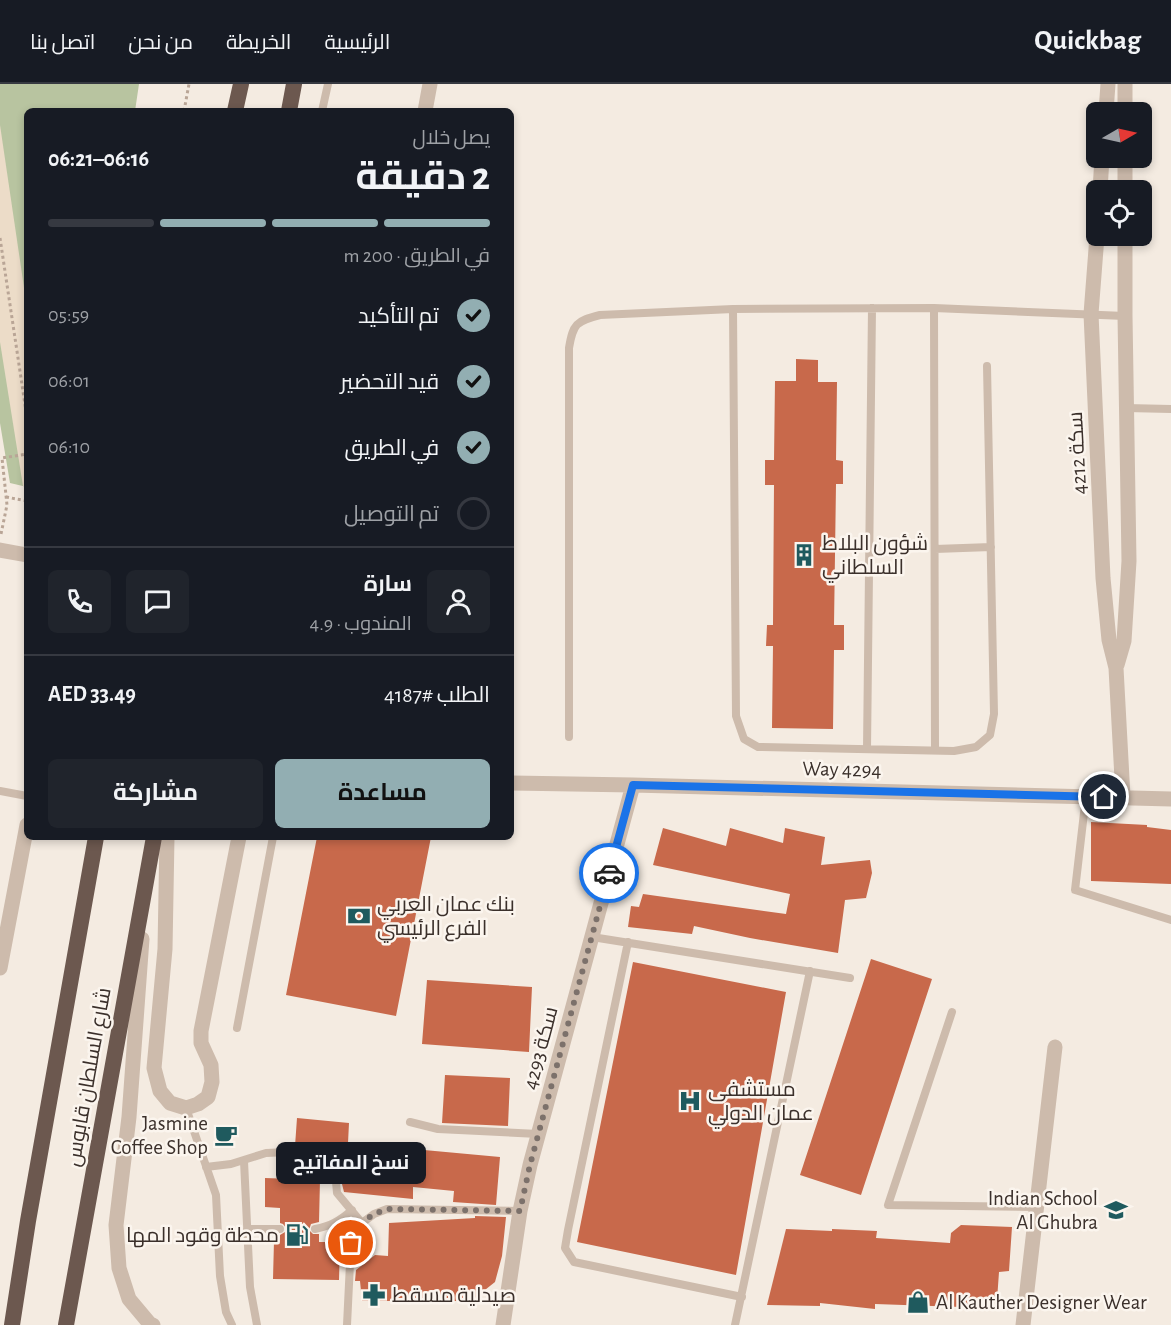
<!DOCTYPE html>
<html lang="ar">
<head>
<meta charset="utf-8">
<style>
	body { margin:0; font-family:"Alegreya Sans",Cairo,sans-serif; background:#20242c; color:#f1f3f6; direction:rtl; height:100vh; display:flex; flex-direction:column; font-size:22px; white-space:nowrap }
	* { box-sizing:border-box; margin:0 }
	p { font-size:20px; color:#9ea1a6 }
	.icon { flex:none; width:33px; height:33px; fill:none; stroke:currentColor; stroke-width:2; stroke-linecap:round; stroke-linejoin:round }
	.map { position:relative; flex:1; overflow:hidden; direction:ltr }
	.sheet { position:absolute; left:24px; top:24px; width:490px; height:732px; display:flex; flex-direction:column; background:#171b24; border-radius:9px; box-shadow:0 3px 9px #0003; direction:rtl }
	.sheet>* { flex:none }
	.needle { width:39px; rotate:81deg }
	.controls { position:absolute; left:1086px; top:18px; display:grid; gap:12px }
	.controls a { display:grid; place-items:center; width:66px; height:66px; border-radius:9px; background:#171b24; box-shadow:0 3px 9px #0003; font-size:30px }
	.pin { position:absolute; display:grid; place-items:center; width:51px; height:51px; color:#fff; margin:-26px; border:3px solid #fff; border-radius:50%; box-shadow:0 2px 6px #0007 }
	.courier { position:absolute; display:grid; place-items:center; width:60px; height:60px; margin:-30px; border:4px solid #1a73e8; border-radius:50%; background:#fff; color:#222; box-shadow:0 2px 8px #0007 }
	.bubble { position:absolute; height:42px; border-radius:9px; background:#171b24; box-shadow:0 3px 9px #0003; font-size:20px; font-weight:700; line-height:42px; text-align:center; direction:rtl }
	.head em { font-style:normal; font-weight:700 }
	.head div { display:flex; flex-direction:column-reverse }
	.head { display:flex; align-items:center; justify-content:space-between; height:102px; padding:0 24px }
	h1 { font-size:39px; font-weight:700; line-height:45px }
	.bar { display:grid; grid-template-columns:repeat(4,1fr); gap:9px 6px; align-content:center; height:72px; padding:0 24px }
	.bar i { height:8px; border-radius:4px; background:#363941 }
	.bar .current { background:#92aeb2 }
	.bar p { grid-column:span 4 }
	.line { display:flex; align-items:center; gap:15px; padding:0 24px; border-top:2px solid #363941 }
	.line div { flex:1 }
	.round { display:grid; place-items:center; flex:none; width:63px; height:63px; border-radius:9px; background:#20242c }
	ol { padding:0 24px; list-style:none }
	li { display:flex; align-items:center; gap:18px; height:66px }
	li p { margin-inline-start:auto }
	li .icon { padding:6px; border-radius:50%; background:#92aeb2; color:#111; stroke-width:4 }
	li:last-child { color:#9ea1a6 }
	li i { width:33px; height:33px; border:3px solid #363941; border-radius:50% }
	.action { display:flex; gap:12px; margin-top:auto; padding:12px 24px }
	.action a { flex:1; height:69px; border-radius:9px; background:#92aeb2; color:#111; font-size:24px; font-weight:700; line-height:69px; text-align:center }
	.action a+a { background:#20242c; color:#f1f3f6 }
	header { display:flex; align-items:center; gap:36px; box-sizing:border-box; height:84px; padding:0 30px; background:#171b24; border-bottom:2px solid #363941 }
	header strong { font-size:28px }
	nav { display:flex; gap:33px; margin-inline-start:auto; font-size:21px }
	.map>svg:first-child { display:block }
</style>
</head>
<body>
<header>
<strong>Quickbag</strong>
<nav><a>الرئيسية</a><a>الخريطة</a><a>من نحن</a><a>اتصل بنا</a></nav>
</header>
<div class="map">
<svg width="1171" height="1241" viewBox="0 0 1171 1241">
	<rect width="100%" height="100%" fill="#f4ebe1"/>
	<path fill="#b8c4a0" d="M0 0H139L135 27H27V403L10 399 0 339Z"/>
	<path fill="#ecdcc8" d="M0 41 27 224V403L23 402 0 258Z"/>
	<path fill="#c8694b" d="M796 275 818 276V298H837L836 376 843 377V400H836L834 541H844V566H834L833 645 772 644 773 562H766L767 541H773L774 401H765V376H774L775 297H796Z
		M1091 738 1147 741V743L1171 746V800L1091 797Z
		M663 744 726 762 730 744 783 759 785 744 825 753 821 781 870 776 872 789 866 814 845 816 838 869 750 854 694 842 692 850 628 843 631 822 639 823 643 810 786 830 790 810 653 781Z
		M317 753H431L396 932 286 911Z
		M871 875 932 895 861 1111 800 1091Z
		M633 878 786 908 736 1191 577 1158Z
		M427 896 532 903 529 968 422 960Z
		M445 991 510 994 508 1042 442 1039Z
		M297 1034 349 1039 348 1059 500 1073 496 1121 453 1118 454 1107 413 1103V1115L344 1108 341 1096 330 1072 329 1067 295 1062Z
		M265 1094 320 1096 319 1138 311 1140 309 1146 313 1150H319V1158H340L339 1196 273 1195 274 1157 279 1158 280 1151 285 1148 286 1144 283 1140 280 1139V1124L265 1123Z
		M475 1132 506 1133 502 1172 495 1198 471 1217H362L360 1197H355L356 1186 375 1171 388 1172 389 1139 475 1134Z
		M961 1141 1012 1143 1009 1187 999 1188 997 1216 990 1224 875 1220V1225L820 1219V1222L767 1221 786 1145 832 1147V1145L877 1147 876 1154 950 1159 951 1149Z"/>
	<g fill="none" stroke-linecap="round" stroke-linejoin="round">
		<path stroke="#b9a596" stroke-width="3" stroke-dasharray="3 3" stroke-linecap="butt" d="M184 27 189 0
			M0 154 27 334
			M6 413 27 417
			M1 450 7 421 2 374 27 370"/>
		<path stroke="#cdbbac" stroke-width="8" d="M322 27 328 0
			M934 224 935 666
			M733 225 736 632 744 655 758 663 954 667 976 663 990 651 994 630 987 282
			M1126 324 1171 325
			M935 465 991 463
			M569 653V264C573 240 576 237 600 231L733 225 934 224 1125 232
			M867 665 872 224
			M0 707 27 712
			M1086 712 1075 806 1171 836
			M592 853 850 894
			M628 858 568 1146 565 1164 574 1178 742 1213
			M952 928 888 1121 1037 1123
			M237 944 273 753
			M186 1024 216 1111 220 1192 226 1228 232 1241
			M410 1038 438 1045 538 1050
			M244 1077 250 1203 257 1241
			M206 1083 231 1080 266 1069 289 1068 321 1071 327 1078 336 1098 337 1109 362 1139
			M247 1145H280
			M315 1145C330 1142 340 1137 352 1126
			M347 1241 351 1159 362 1139 374 1130 387 1125 520 1127
			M735 1241 810 887"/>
		<path stroke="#cdbbac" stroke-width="15" d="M425 27 430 0
			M1106 28 1108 0
			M1125 28V0
			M1100 106 1102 74
			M1125 106V74
			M1097 152 1091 230 1103 494 1109 556 1116 584 1123 713
			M1117 581 1124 557 1129 477 1125 232V152
			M512 699 633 701 1171 715
			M167 753 165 865 154 984 160 1007 170 1019 186 1024 198 1020 208 1013 212 998 211 981 201 959V947L239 753
			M503 1241 520 1127 530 1081 633 701
			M1023 1241 1055 963"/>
		<path stroke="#cdbbac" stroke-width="15" d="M0 466 27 471
			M142 855 129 1033 116 1141 119 1184 129 1215 150 1240 153 1241
			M0 884 27 741"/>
		<path stroke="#6c584f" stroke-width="16" d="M235 27 241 0
			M289 27 294 0
			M12 1241 28 1137 96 753
			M66 1241 154 753"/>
	</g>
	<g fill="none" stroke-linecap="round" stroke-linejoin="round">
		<path stroke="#7c716b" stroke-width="6" stroke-dasharray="0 10.8" d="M351 1159C362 1139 364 1133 387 1125L520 1127 530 1081 609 789"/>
		<path stroke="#1a73e8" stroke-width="8" d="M609 789 633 701 1104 713"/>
	</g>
	<defs>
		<g id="building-bare" transform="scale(1.8)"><path d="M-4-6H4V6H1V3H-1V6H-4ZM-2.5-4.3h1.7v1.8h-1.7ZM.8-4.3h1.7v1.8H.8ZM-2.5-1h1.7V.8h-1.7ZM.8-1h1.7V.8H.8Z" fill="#1f5a5e" stroke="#fbf5ee" stroke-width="2.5" paint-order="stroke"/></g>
		<g id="bank-bare" transform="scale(1.8)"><path d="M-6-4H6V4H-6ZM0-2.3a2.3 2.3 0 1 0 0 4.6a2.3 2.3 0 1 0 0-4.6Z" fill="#1f5a5e" stroke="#fbf5ee" stroke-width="2.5" paint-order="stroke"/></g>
		<g id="hospital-bare" transform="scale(1.8)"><path d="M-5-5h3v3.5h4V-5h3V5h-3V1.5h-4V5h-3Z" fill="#1f5a5e" stroke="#fbf5ee" stroke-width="2.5" paint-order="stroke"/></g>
		<g id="cafe-bare" transform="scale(1.8)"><path d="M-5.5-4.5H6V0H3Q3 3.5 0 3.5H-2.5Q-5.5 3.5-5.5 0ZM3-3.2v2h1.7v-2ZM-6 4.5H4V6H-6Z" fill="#1f5a5e" stroke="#fbf5ee" stroke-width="2.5" paint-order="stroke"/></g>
		<g id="school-bare" transform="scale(1.8)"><path d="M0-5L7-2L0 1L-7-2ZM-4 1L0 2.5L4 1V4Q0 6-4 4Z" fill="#1f5a5e" stroke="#fbf5ee" stroke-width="2.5" paint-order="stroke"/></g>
		<g id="fuel-bare" transform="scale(1.8)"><path d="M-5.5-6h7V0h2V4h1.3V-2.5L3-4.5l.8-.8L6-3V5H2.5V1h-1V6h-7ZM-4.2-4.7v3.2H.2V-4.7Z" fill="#1f5a5e" stroke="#fbf5ee" stroke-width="2.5" paint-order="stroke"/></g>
		<g id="pharmacy-bare" transform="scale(1.8)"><path d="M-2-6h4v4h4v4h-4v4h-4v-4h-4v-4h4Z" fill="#1f5a5e" stroke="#fbf5ee" stroke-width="2.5" paint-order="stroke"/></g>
		<g id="shop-bare" transform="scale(1.8)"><path d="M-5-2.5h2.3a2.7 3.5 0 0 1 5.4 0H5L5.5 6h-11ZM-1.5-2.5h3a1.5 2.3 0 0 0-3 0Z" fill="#1f5a5e" stroke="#fbf5ee" stroke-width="2.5" paint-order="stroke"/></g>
	</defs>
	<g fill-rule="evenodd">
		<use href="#building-bare" x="804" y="471"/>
		<use href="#bank-bare" x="359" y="832"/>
		<use href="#hospital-bare" x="690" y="1017"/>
		<use href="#cafe-bare" x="226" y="1051"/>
		<use href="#school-bare" x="1116" y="1126"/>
		<use href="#fuel-bare" x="297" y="1151"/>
		<use href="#pharmacy-bare" x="374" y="1211"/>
		<use href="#shop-bare" x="918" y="1218"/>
	</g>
	<g text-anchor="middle" stroke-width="5" stroke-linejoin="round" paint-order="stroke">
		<g font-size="21" fill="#3b302b" stroke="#fbf5ee">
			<text transform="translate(1077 369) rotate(-93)" y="7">سكة 4212</text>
			<text transform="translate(842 685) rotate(1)" y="7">Way 4294</text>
			<text transform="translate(540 964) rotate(-75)" y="7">سكة 4293</text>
			<text transform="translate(88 993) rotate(-80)" y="7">شارع السلطان قابوس</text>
		</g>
		<g font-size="21" fill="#3b302b" stroke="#fbf5ee" text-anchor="start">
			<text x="822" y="466">شؤون البلاط<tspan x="822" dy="24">السلطاني</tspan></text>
			<text x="377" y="827">بنك عمان العربي<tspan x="377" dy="24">الفرع الرئيسي</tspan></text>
			<text x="708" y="1012">مستشفى<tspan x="708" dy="24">عمان الدولي</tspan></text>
			<text x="208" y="1046" text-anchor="end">Jasmine<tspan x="208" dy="24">Coffee Shop</tspan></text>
			<text x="1098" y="1121" text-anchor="end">Indian School<tspan x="1098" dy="24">Al Ghubra</tspan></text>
			<text x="279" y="1158" text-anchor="end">محطة وقود المها</text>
			<text x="392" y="1218">صيدلية مسقط</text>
			<text x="936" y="1225">Al Kauther Designer Wear</text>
		</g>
	</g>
</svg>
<div class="controls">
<a><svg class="needle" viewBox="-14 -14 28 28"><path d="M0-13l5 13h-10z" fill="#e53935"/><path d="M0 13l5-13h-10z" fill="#9ea1a6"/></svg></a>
<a><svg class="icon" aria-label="locate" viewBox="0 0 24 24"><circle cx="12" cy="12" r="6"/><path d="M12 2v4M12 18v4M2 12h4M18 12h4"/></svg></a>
</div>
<div class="pin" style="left:351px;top:1159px;background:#ea580c"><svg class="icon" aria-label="bag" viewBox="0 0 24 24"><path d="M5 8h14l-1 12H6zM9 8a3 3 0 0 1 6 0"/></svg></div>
<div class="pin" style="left:1104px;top:713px;background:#1f2937"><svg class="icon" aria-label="home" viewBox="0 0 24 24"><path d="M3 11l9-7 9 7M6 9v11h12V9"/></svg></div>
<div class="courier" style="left:609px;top:789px"><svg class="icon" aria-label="car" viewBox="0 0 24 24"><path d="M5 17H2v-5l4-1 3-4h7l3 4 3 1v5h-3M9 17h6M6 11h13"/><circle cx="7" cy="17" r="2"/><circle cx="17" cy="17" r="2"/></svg></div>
<div class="bubble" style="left:276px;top:1058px;width:150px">نسخ المفاتيح</div>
<section class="sheet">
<div class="head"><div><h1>2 دقيقة</h1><p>يصل خلال</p></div><em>06:16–06:21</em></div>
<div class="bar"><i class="current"></i><i class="current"></i><i class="current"></i><i></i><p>في الطريق · 200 m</p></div>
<ol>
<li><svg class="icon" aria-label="check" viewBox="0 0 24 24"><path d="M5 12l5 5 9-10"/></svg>تم التأكيد<p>05:59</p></li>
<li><svg class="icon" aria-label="check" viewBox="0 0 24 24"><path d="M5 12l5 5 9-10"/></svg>قيد التحضير<p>06:01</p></li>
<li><svg class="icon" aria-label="check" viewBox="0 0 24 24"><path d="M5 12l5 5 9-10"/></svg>في الطريق<p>06:10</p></li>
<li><i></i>تم التوصيل</li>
</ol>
<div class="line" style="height:108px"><a class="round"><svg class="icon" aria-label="person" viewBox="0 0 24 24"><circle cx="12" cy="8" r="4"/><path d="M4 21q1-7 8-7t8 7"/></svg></a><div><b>سارة</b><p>المندوب · 4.9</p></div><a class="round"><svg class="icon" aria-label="chat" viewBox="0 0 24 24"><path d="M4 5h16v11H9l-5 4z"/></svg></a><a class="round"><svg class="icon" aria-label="phone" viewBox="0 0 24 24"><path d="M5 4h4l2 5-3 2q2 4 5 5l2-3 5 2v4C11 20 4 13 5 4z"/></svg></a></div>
<div class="line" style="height:78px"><div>الطلب #4187</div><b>AED 33.49</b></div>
<div class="action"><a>مساعدة</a><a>مشاركة</a></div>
</section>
</div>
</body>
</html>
